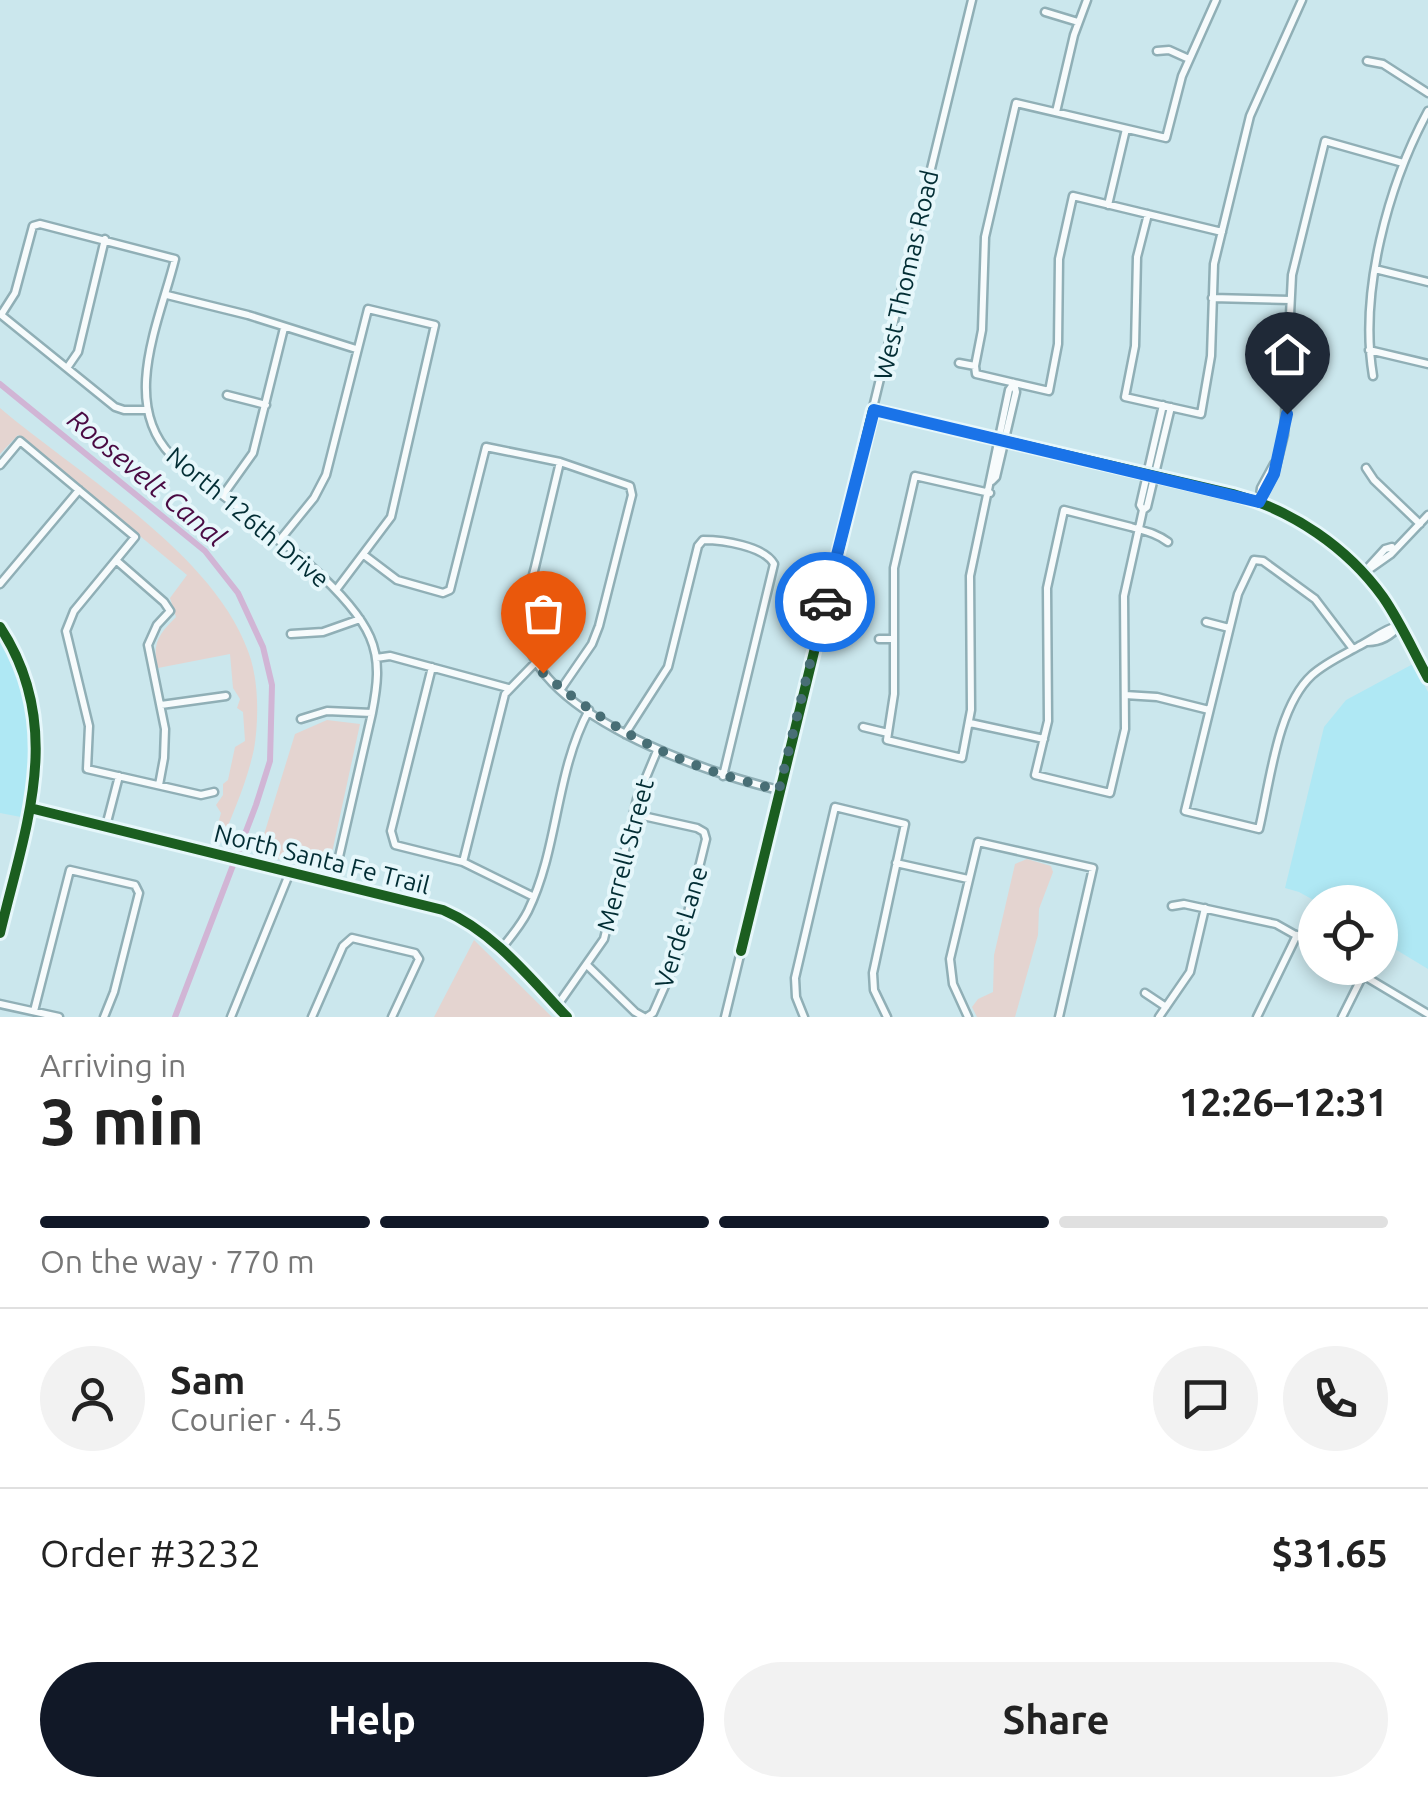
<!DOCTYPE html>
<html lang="en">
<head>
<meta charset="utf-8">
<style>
	body { margin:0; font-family:Ubuntu,sans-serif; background:#f2f2f2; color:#222; height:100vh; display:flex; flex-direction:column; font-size:38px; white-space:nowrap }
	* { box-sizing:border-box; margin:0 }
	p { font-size:32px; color:#767676 }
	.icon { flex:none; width:55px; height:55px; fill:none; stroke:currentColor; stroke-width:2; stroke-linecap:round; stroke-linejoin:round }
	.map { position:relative; height:1017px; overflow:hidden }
	.panel { display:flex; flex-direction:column; background:#fff; flex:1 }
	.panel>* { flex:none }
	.controls { position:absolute; left:1298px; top:885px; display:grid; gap:20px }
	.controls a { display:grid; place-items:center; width:100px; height:100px; border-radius:50%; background:#fff; box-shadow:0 5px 15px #0003; font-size:50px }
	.pin { position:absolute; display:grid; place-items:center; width:85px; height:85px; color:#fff; margin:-102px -42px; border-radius:50% 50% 50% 0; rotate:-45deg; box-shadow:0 0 10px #0007 }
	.pin .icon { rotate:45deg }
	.courier { position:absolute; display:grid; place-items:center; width:100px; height:100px; margin:-50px; border:8px solid #1a73e8; border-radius:50%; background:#fff; color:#222; box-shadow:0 2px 12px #0007 }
	.summary em { font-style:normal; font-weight:700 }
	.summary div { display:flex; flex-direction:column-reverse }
	.summary { display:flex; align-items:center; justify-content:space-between; height:170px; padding:0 40px }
	h1 { font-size:65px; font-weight:700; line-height:75px }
	.bar { display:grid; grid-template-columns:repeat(4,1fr); gap:15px 10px; align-content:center; height:120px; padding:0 40px }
	.bar i { height:12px; border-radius:8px; background:#e0e0e0 }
	.bar .active { background:#111827 }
	.bar p { grid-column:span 4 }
	.line { display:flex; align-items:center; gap:25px; padding:0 40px; border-top:2px solid #e0e0e0 }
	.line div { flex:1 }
	.round { display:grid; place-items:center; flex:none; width:105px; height:105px; border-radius:52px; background:#f2f2f2 }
	.action { display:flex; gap:20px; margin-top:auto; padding:20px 40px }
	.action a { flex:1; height:115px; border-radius:60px; background:#111827; color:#fff; font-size:40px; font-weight:700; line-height:115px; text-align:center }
	.action a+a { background:#f2f2f2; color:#222 }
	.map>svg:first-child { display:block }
</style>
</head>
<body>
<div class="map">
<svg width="1428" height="1017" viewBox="0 0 1428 1017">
	<rect width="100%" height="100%" fill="#cbe7ed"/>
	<path fill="#afe8f4" d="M0 640 21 686 28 718 31 752 21 817 0 813Z
		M1413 664 1428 692V969L1380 940V902H1317L1299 892 1285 888 1324 727 1346 700Z"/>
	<path fill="#e4d4d0" d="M0 408C79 475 212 552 248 651 259 679 259 720 254 749 247 782 233 813 221 843L214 838 221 813 216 805 223 795V784L228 780 235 747 245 741 243 712 237 708 240 699 233 688 230 654 158 668C151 643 160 633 176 617L170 598 187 575 18 435 0 454Z
		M327 720 360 724 328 871 258 854 295 734Z
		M1027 859 1051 866 1053 872 1039 909 1038 935 1015 1017H977L972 1007 978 999 993 992 994 955 1015 864Z
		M474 940 552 1017H434Z"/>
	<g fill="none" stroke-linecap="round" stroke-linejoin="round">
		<path stroke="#d1b5d5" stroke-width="6" d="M0 384 205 551 238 593 263 647 272 685 270 761 256 805 175 1017"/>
		<g stroke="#90afb6" stroke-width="11">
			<path id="minor" d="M1045 12 1078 22
				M1157 51 1169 50 1189 59
				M1367 61 1383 64 1428 93
				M1056 112 1074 35 1087 0
				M1108 205 1126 129
				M1148 214 1137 257 1135 346 1125 397 1201 414 1211 356 1214 264 1250 116 1302 0
				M1375 269 1428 282
				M167 295 248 315 356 349
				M1212 298 1290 300
				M0 314 115 407 124 410H145
				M1 315 15 293 33 226 40 224 175 259C160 320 120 402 171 455 224 500 344 577 370 637 381 662 377 687 372 713L333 883
				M1369 350 1428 364
				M959 363 975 366 976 374 1049 391 1058 344 1059 259 1073 196 1222 232
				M975 366 982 330 985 237 1016 103 1166 138 1182 76 1216 0
				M67 368 78 352 105 239
				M1373 376C1359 292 1388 185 1428 111
				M227 395 266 405
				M873 410 1233 494C1292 510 1347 547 1383 597 1401 623 1413 651 1428 678
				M560 462C552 497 543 532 535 567 530 587 522 608 524 628 533 715 707 773 779 790
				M0 465 20 441 135 537 74 611 66 631 89 726 87 769 201 795 214 792
				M1366 468 1374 480 1420 524
				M992 481 996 477 1016 392 1014 383
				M223 495 253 453 284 328
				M1259 502 1274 474 1284 435 1292 275 1325 141 1403 163
				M1259 502 1261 488 1274 464
				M1143 510 1140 505 1163 405
				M279 541 314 498 326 475 368 309 435 325 391 517 336 590
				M1168 542C1156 533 1144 531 1131 527L1064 510 1047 588 1048 721 1035 775 1110 793 1125 729 1124 596 1143 510 1147 507 1171 407
				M364 555 397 580 443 593 450 590 486 447 560 462 630 486 632 495 599 626 592 644 561 689
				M117 561 164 602 170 611 157 625 148 645 165 729 164 758 159 785
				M1365 571 1385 549 1392 547
				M1364 573 1391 554 1428 515
				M0 584 79 490
				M1206 622 1229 628
				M0 627C66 727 25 828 0 933
				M291 634 323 632 360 619
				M879 639H894
				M1368 642C1382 642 1392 635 1400 625
				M1353 649 1315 599 1263 561 1254 560 1238 594 1185 811 1259 829C1270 783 1277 707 1312 675 1325 663 1343 655 1359 646 1373 639 1384 629 1400 625
				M376 658 390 656 508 688
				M432 667 391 831 395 845 463 862 534 897
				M1125 695 1157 697 1209 710
				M161 705 226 696
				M301 719 327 711 372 713
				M970 723 1044 739
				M863 727 888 733 887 740 962 758 971 710 970 576 1009 390 1014 383
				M888 733 894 694V568L915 476 990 493
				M625 734 668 667 698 546 703 540C723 540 764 546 774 564L723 776
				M30 808 443 910C494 932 530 978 567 1017
				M634 814 697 828 704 832 706 839 676 961 653 1013 647 1017
				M106 826 119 776
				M463 862 505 694 536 662
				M896 863 968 879
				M1172 906 1184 904 1276 924 1315 946
				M501 949C511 937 521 925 528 911 559 847 555 773 589 710
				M588 966 635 1012 644 1017
				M1351 968 1428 1014
				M1145 993 1166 1007
				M0 1004 59 1017
				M557 1006 604 939 637 799 657 751
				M34 1011 70 870 135 885 139 893 114 992 104 1017
				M231 1017 290 872
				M312 1017 343 946 352 938 415 953 419 959 392 1017
				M725 1017 972 0
				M804 1017 796 997 795 978 835 807 905 824 873 973 874 990 887 1017
				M968 1017 953 984 950 959 978 842 1093 868 1059 1017
				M1159 1017 1190 972 1205 908
				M1257 1017 1297 935
				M1342 1017 1363 975"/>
		</g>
		<use href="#minor" stroke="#f7fbfc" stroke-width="6"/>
		<g stroke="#e6f7fb" stroke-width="16">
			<path id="cycleway" d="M0 627C66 727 25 828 0 933
				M30 808 443 910C494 932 530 978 567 1017
				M741 951 873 410 1233 494C1292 510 1347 547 1383 597 1401 623 1413 651 1428 678"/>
		</g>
		<use href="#cycleway" stroke="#1b5e20" stroke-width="10"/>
	</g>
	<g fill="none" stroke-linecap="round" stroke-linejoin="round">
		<path stroke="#486e75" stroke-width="10" stroke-dasharray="0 18" d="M543 673C617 736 685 768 779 790L825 602"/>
		<path stroke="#1a73e8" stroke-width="12" d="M825 602 874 410 1259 502 1274 474 1287 414"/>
	</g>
	<g text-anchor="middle" stroke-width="8" stroke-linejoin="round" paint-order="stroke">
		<g font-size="25" fill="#022d34" stroke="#e6f7fb">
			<text transform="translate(906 275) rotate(-77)" y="9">West Thomas Road</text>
			<text transform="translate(248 517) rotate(40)" y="9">North 126th Drive</text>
			<text transform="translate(625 855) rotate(-75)" y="9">Merrell Street</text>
			<text transform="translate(322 859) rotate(14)" y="9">North Santa Fe Trail</text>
			<text transform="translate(681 927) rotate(-73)" y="9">Verde Lane</text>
		</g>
		<g font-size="28" font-style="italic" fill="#4a0a43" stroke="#e6f7fb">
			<text transform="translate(147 478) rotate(40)" y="10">Roosevelt Canal</text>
		</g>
	</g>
</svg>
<div class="controls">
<a><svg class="icon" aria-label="locate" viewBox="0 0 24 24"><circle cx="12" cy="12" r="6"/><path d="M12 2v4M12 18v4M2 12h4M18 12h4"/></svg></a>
</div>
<div class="pin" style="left:543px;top:673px;background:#ea580c"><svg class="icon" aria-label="bag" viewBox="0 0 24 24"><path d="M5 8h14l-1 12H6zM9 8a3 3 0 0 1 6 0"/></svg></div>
<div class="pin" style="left:1287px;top:414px;background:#1f2937"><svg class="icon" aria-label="home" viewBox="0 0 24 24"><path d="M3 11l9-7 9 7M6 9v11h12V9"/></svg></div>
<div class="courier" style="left:825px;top:602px"><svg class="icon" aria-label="car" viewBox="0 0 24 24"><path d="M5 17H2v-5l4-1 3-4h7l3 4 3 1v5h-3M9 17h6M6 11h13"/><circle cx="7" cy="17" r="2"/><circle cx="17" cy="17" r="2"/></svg></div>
</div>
<section class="panel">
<div class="summary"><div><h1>3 min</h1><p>Arriving in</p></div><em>12:26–12:31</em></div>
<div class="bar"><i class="active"></i><i class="active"></i><i class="active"></i><i></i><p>On the way · 770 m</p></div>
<div class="line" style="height:180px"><a class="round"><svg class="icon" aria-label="person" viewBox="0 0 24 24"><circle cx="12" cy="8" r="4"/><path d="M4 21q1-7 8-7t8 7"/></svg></a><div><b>Sam</b><p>Courier · 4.5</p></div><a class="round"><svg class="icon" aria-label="chat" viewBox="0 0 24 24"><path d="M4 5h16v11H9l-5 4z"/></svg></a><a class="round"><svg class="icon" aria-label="phone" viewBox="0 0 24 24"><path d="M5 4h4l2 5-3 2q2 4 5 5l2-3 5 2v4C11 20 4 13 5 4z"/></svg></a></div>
<div class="line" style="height:130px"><div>Order #3232</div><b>$31.65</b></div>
<div class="action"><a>Help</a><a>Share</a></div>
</section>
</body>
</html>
